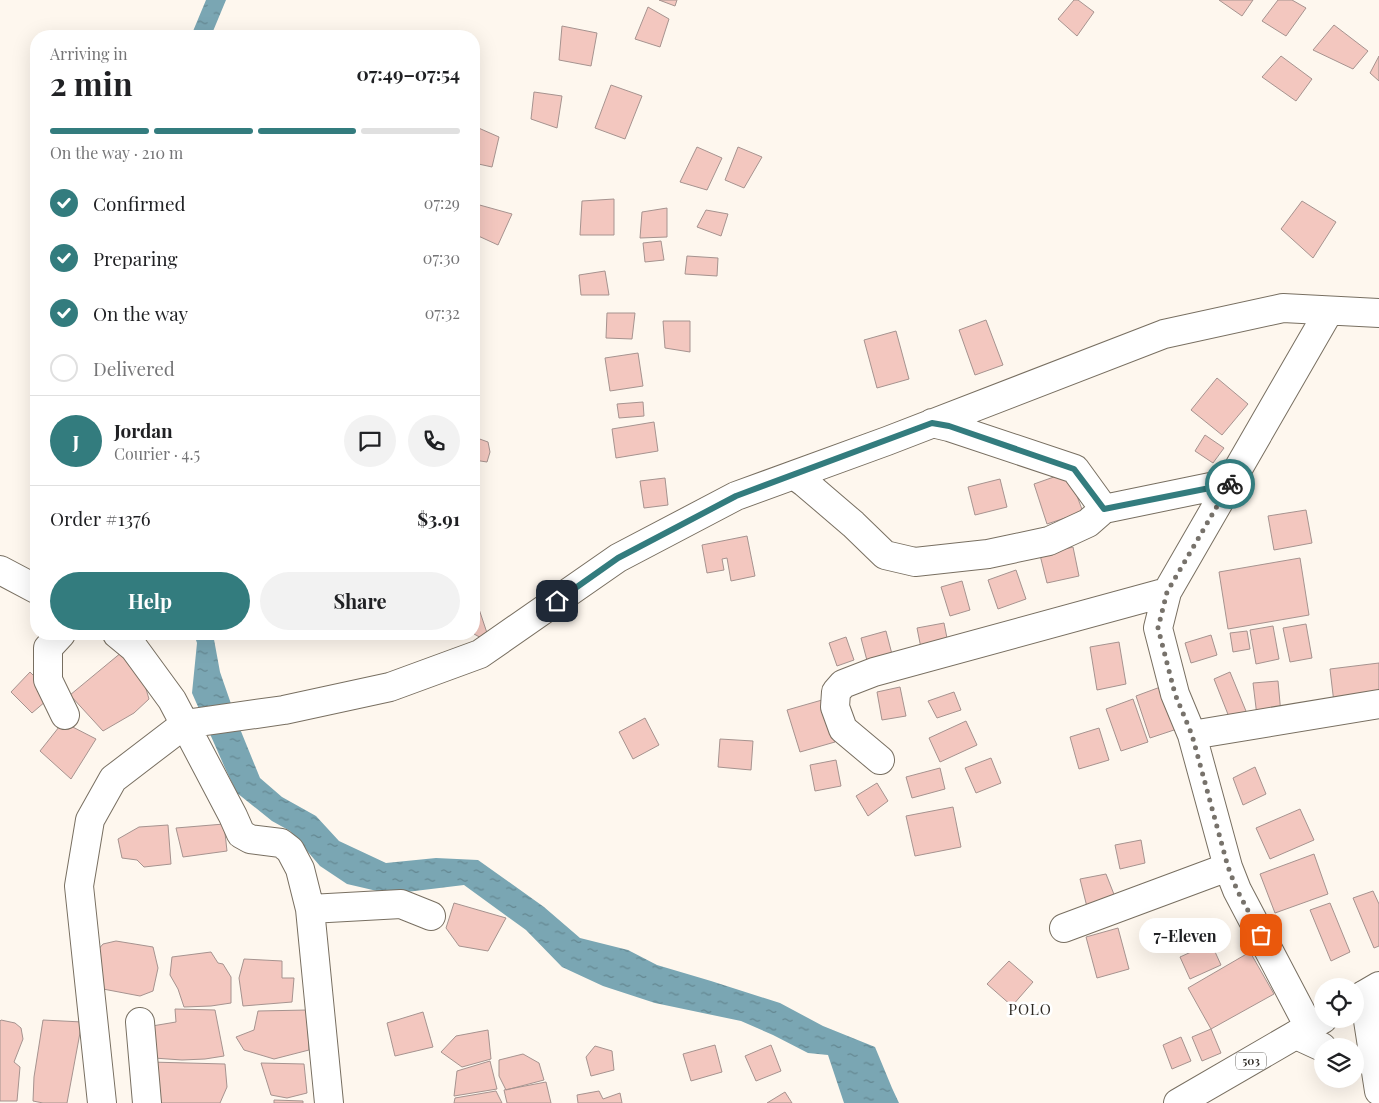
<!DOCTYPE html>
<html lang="en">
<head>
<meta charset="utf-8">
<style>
	body { margin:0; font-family:"Playfair Display",serif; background:#f2f2f2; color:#202124; height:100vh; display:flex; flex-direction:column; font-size:19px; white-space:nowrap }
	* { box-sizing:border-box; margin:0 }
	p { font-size:16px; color:#757577 }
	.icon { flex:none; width:28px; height:28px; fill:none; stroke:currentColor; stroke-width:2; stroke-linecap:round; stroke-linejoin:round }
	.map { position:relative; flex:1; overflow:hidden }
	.sheet { position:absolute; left:30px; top:30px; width:450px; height:610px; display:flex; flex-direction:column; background:#fff; border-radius:20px; box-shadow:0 5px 20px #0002 }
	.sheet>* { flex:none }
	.fabs { position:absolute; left:1314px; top:978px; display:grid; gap:10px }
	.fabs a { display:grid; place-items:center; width:50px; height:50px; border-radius:50%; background:#fff; box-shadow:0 5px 20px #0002; font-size:25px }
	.pin { position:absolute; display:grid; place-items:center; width:42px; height:42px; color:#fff; margin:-21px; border-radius:10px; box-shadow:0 2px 8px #0006 }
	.courier { position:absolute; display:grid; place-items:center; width:50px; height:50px; margin:-25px; border:4px solid #337c7e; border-radius:50%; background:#fff; color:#222; box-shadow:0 1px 6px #0007 }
	.bubble { position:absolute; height:35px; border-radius:18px; background:#fff; box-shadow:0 5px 20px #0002; font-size:16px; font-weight:700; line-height:35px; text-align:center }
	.headline em { font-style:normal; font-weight:700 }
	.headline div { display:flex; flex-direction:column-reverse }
	.headline { display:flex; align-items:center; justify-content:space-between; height:85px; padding:0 20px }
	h1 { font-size:32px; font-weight:700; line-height:38px }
	.bar { display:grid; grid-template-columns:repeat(4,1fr); gap:8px 5px; align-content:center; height:60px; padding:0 20px }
	.bar i { height:6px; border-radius:4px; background:#e0e0e0 }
	.bar .selected { background:#337c7e }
	.bar p { grid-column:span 4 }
	.line { display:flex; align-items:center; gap:12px; padding:0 20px; border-top:1px solid #e0e0e0 }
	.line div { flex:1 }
	.round { display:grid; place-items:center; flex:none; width:52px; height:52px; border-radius:26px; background:#f2f2f2 }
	ol { padding:0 20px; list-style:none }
	li { display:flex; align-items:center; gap:15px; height:55px }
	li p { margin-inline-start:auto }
	li .icon { padding:5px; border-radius:50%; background:#337c7e; color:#fff; stroke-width:4 }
	li:last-child { color:#757577 }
	li i { width:28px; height:28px; border:2px solid #e0e0e0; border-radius:50% }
	.primary-button { display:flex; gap:10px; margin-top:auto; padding:10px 20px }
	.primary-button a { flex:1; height:58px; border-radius:30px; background:#337c7e; color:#fff; font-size:20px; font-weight:700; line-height:58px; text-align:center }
	.primary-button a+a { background:#f2f2f2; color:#202124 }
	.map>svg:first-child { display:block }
</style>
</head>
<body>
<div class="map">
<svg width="1379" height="1103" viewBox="0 0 1379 1103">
	<defs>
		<pattern id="water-ripples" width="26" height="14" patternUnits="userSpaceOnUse" patternTransform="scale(1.25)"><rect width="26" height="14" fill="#7aa6b3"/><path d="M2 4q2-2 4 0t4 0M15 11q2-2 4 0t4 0" fill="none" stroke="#648791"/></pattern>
	</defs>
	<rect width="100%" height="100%" fill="#fef7ee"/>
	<path fill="url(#water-ripples)" d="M206 0H226L211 36H191Z
		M194 634H213L220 672 238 724 260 778 282 797 316 816 339 841 386 863 436 858 478 860 544 907 580 938 628 950 657 965 711 981 780 1003 823 1026 875 1047 892 1088 899 1103H844L828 1055 808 1053 773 1035 741 1021 655 1003 603 986 562 967 526 930 464 885 390 894 347 884 320 866 290 831 272 821 237 793 225 768 192 693 197 643Z"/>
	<path fill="#f3c7bf" stroke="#a6938f" d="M659 0H677L675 6Z
		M1074 0H1078L1094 12 1077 36 1058 19Z
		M1219 0H1253L1242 16Z
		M1278 0H1292L1306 8 1286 36 1262 21Z
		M648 7 669 19 660 47 635 39Z
		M1334 25 1368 51 1353 69 1313 50Z
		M562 26 597 33 591 66 559 60Z
		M1281 56 1312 79 1296 101 1262 77Z
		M1379 56V81L1370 73Z
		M611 85 642 96 625 139 595 128Z
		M534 92 562 96 557 128 531 119Z
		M474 126 499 137 492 167 474 163Z
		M697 147 722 158 707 190 680 182Z
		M738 147 762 157 744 188 725 180Z
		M614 199V235H580L582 201Z
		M1302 201 1336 222 1313 258 1281 229Z
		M476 204 512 214 498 245 474 234V212Z
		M667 208V237L640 238 642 212Z
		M706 210 728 214 721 236 697 227Z
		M661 241 664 260 645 262 643 243Z
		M687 256 718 258 717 276 685 274Z
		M605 271 609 295H581L579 275Z
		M607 313H635L632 339 606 338Z
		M986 320 1003 365 975 375 959 330Z
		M663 321H690V352L665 348Z
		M896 331 909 379 877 388 864 340Z
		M638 353 643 386 610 391 605 358Z
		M1217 378 1248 404 1222 435 1191 410Z
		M643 402 644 416 619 418 617 404Z
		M654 422 658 451 616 458 612 429Z
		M1205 435 1224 448 1213 463 1195 451Z
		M474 437 488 442 490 452 487 462 474 460Z
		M1068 472 1083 512 1047 524 1034 484Z
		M665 478 668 505 644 508 640 481Z
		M1000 479 1007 507 975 515 968 487Z
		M1306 510 1312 543 1274 550 1268 516Z
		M747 536 755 576 731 581 727 558 722 559 724 570 707 573 702 545Z
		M1073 547 1079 576 1047 583 1040 555Z
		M1300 558 1309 615 1228 629 1219 572Z
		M1016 570 1026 599 998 609 988 580Z
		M962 581 970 610 950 616 941 587Z
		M475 597 487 633 485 640 474 634V598Z
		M944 623 949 648 922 653 917 628Z
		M1306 624 1312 658 1290 662 1283 628Z
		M1273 626 1279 659 1256 664 1250 630Z
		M886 631 894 662 869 668 861 638Z
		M1247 631 1250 649 1233 652 1230 633Z
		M1211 635 1217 655 1191 663 1185 643Z
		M846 637 854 660 837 666 829 643Z
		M1119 642 1126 684 1097 690 1090 647Z
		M122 652 144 682 149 699 134 713 103 731 70 695Z
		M1379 663V697L1334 703 1330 669Z
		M30 672 53 695 32 713 11 692Z
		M1230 672 1248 716 1231 722 1214 679Z
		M1278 681 1281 714 1257 716 1253 683Z
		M1163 686 1177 729 1150 738 1136 696Z
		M900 687 906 716 882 720 877 692Z
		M954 692 961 710 937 718 928 701Z
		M1133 699 1148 742 1121 751 1106 709Z
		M822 700 835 742 800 752 787 710Z
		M645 718 659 745 633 759 619 732Z
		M966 721 977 745 940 762 929 738Z
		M63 722 96 739 71 779 40 751Z
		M1099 728 1109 760 1079 769 1070 737Z
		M720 739 753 741 751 770 718 767Z
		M991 758 1001 783 976 793 965 768Z
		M836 760 841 786 815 791 810 765Z
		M1255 767 1266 794 1243 805 1233 778Z
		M940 768 945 789 912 798 906 777Z
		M877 783 888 801 868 816 856 796Z
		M953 807 961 847 915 856 906 816Z
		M1300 809 1314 840 1270 859 1256 828Z
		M224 824 227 851 183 857 176 828Z
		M168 825 171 864 144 867 137 860 122 858 118 839 139 827Z
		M1141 840 1145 863 1120 869 1115 845Z
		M1314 854 1328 894 1275 913 1260 874Z
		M1106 874 1117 902 1088 911 1080 879Z
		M1373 891 1379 904V946L1374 948 1353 898Z
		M454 903 506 918 488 951 459 946 446 928Z
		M1330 903 1350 952 1331 961 1310 910Z
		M1118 928 1129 969 1097 978 1086 937Z
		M116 941 153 947 158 968 153 991 140 996 103 989 97 951 103 944Z
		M1211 943 1221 965 1190 979 1180 957Z
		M211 952 218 963 223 964 231 977V1003L211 1006 184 1007 178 989 170 975 172 957Z
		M1250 952 1274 994 1211 1029 1188 988Z
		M244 959 282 961V978H294L292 1002 243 1006 239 978Z
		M1009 961 1033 982 1012 1006 987 984Z
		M175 1009 215 1010 224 1056 205 1059 182 1060 154 1058 152 1026 176 1022Z
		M307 1010 309 1050 274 1059 244 1050 236 1037 254 1030 258 1011Z
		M423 1012 433 1047 395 1056 387 1023Z
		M1 1020 15 1023 21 1028 23 1039 14 1062 20 1067 17 1101H0V1021Z
		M43 1020 82 1022 67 1103H43L33 1101 34 1077Z
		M1211 1029 1221 1053 1202 1061 1192 1037Z
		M488 1030 491 1059 462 1067 441 1052 456 1036Z
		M1181 1037 1191 1061 1172 1069 1163 1045Z
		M715 1045 722 1072 691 1081 683 1054Z
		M771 1045 781 1071 756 1081 745 1056Z
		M595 1046 612 1051 614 1070 591 1076 586 1057Z
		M523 1054 539 1063 544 1080 506 1090 499 1076V1060Z
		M490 1061 497 1089 454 1096 457 1071Z
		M150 1062 225 1064 227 1087 220 1103H154Z
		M261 1063 304 1064 307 1093 287 1098 271 1095Z
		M546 1082 551 1103H507L504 1090Z
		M496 1091 502 1103H454L455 1098Z
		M599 1091 603 1099 620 1093 622 1103H578L577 1095Z
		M785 1092 792 1103H767Z
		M274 1100 303 1101V1103H274Z"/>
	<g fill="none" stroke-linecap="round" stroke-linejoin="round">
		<g stroke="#786f61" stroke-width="30">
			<path id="minor" d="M932 423 949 427 1075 469 1104 509
				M794 475 805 483 853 524 885 555 915 562 988 554 1049 541 1088 523 1104 509 1230 483
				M0 570 36 589
				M61 634 48 648V680L65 715
				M117 634 134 648 172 700 233 816 241 834 250 839 281 843 290 850 300 869 310 909 329 1103
				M1192 735 1379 704
				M880 760 843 729 835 707 836 692 843 684 874 672 1167 592
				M310 909 401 904 431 916
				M1064 928 1228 867
				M1364 995 1379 1091
				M140 1022 147 1103
				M1309 1027 1237 890 1228 867 1192 735 1175 694 1158 628 1167 592 1329 311
				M1296 1035 1322 1047
				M102 1103 79 886 90 820 113 779 185 724 284 710 390 687 480 654 618 558 736 496 887 441 1164 334 1283 308 1379 313"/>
		</g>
		<g stroke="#786f61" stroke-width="30">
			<path id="major" d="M1355 1000 1379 986
				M1178 1103 1323 1019"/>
		</g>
		<use href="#minor" stroke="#fff" stroke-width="28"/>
		<use href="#major" stroke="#fff" stroke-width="28"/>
	</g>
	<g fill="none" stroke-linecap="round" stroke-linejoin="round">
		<path stroke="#77726b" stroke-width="5" stroke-dasharray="0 9" d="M1230 484 1167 592 1158 628 1175 694 1192 735 1228 867 1237 890 1261 935"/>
		<path stroke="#337c7e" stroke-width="6" d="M557 601 618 558 736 496 932 423 949 426 1074 469 1104 509 1230 484"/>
	</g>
	<g text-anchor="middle" stroke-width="5" stroke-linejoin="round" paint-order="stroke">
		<rect fill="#fff" stroke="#6d6a66" stroke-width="1" x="1236" y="1052.5" width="30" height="17" rx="4"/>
		<g font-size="11" font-weight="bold" fill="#2e2a24">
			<text x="1251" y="1065">503</text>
		</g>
		<g font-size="15" letter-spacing="1" fill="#2e2a24" stroke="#fff">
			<text x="1030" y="1015">POLO</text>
		</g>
	</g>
</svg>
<div class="fabs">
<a><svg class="icon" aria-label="locate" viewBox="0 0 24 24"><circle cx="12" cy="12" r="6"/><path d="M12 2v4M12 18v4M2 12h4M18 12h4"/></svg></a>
<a><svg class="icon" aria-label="layers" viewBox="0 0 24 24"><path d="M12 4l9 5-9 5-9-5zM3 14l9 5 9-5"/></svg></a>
</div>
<div class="pin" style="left:1261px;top:935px;background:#ea580c"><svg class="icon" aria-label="bag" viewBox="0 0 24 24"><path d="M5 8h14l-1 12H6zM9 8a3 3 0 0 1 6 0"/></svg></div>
<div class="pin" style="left:557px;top:601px;background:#1f2937"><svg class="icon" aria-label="home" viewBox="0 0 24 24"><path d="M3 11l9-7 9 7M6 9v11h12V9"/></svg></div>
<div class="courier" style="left:1230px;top:484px"><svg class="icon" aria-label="bike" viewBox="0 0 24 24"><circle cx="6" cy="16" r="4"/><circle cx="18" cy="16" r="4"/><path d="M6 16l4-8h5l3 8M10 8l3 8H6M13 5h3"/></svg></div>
<div class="bubble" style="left:1139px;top:918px;width:92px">7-Eleven</div>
<section class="sheet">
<div class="headline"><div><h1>2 min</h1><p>Arriving in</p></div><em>07:49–07:54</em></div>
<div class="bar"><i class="selected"></i><i class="selected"></i><i class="selected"></i><i></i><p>On the way · 210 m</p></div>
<ol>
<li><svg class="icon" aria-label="check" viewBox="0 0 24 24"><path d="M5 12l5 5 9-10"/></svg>Confirmed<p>07:29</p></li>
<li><svg class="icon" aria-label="check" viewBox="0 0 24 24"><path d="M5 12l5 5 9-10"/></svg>Preparing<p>07:30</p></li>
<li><svg class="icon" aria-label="check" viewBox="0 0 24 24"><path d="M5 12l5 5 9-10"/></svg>On the way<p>07:32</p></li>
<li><i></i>Delivered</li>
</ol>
<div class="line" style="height:90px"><b class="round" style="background:#337c7e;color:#fff">J</b><div><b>Jordan</b><p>Courier · 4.5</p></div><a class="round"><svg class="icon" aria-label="chat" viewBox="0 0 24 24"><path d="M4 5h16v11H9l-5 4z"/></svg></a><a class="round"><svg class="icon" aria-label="phone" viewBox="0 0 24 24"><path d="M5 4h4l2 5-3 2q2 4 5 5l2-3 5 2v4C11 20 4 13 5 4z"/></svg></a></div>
<div class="line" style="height:65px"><div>Order #1376</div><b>$3.91</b></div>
<div class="primary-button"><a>Help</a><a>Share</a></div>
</section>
</div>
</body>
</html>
